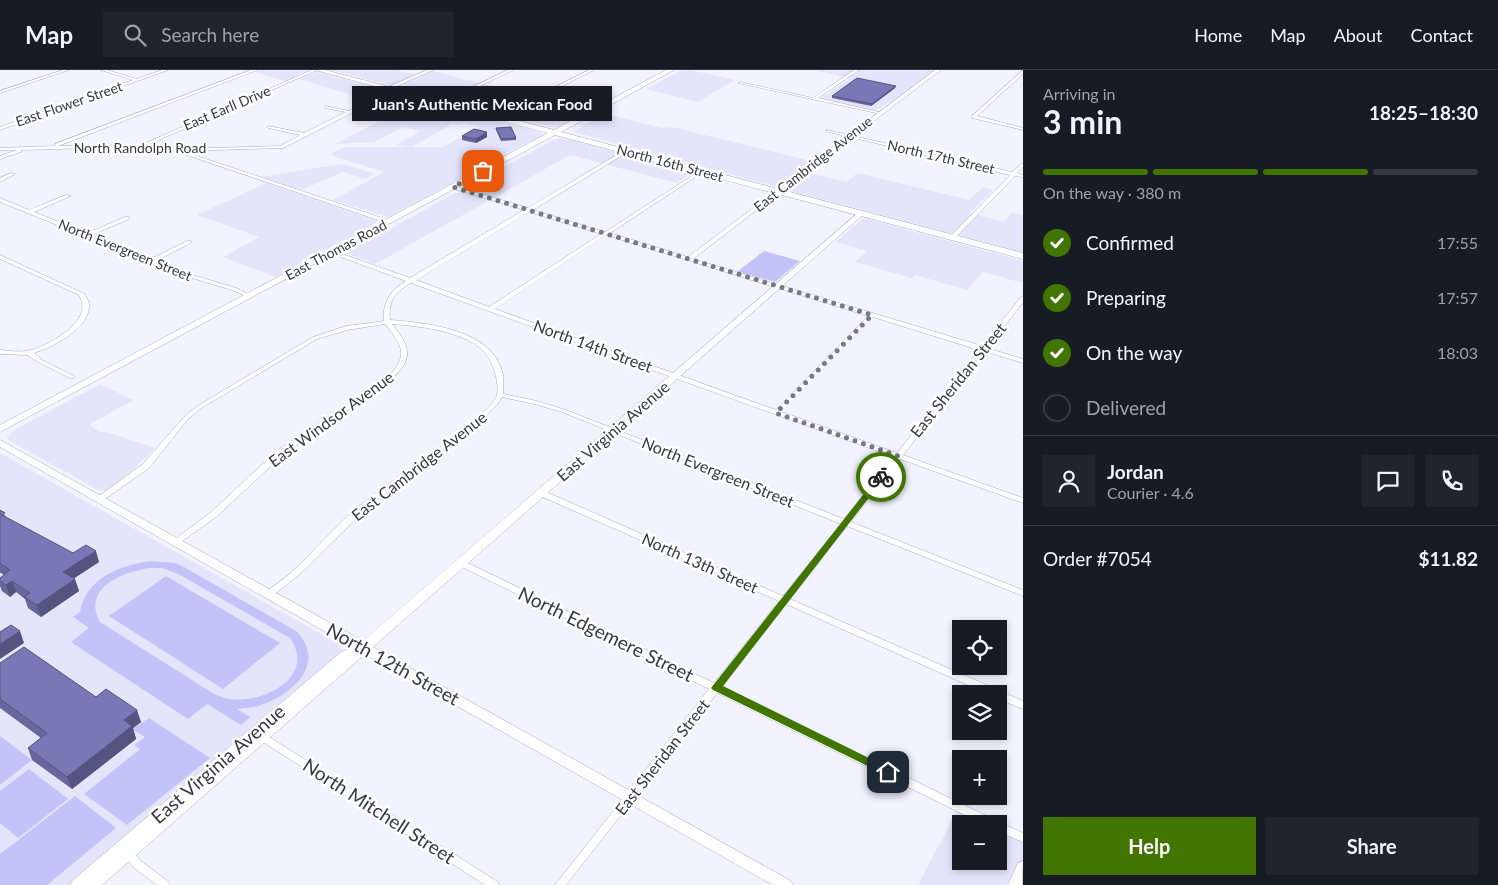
<!DOCTYPE html>
<html lang="en">
<head>
<meta charset="utf-8">
<style>
	body { margin:0; font-family:Lato,sans-serif; background:#20242c; color:#f1f3f6; height:100vh; display:flex; flex-direction:column; font-size:19px; white-space:nowrap }
	* { box-sizing:border-box; margin:0 }
	p { font-size:16px; color:#9ea1a6 }
	.icon { flex:none; width:28px; height:28px; fill:none; stroke:currentColor; stroke-width:2; stroke-linecap:round; stroke-linejoin:round }
	.map { position:relative; flex:1; overflow:hidden }
	.drawer { display:flex; flex-direction:column; background:#171b24; width:475px }
	.drawer>* { flex:none }
	.controls { position:absolute; left:952px; top:550px; display:grid; gap:10px }
	.controls a { display:grid; place-items:center; width:55px; height:55px; border-radius:0px; background:#171b24; box-shadow:0 2px 8px #0003; font-size:25px }
	.pin { position:absolute; display:grid; place-items:center; width:42px; height:42px; color:#fff; margin:-21px; border-radius:10px; box-shadow:0 2px 8px #0006 }
	.courier { position:absolute; display:grid; place-items:center; width:50px; height:50px; margin:-25px; border:4px solid #417500; border-radius:50%; background:#fff; color:#222; box-shadow:0 1px 6px #0007 }
	.bubble { position:absolute; height:35px; border-radius:0px; background:#171b24; box-shadow:0 2px 8px #0003; font-size:16px; font-weight:700; line-height:35px; text-align:center }
	.headline em { font-style:normal; font-weight:700 }
	.headline div { display:flex; flex-direction:column-reverse }
	.headline { display:flex; align-items:center; justify-content:space-between; height:85px; padding:0 20px }
	h1 { font-size:32px; font-weight:700; line-height:38px }
	.bar { display:grid; grid-template-columns:repeat(4,1fr); gap:8px 5px; align-content:center; height:60px; padding:0 20px }
	.bar i { height:6px; border-radius:4px; background:#363941 }
	.bar .on { background:#417500 }
	.bar p { grid-column:span 4 }
	.line { display:flex; align-items:center; gap:12px; padding:0 20px; border-top:1px solid #363941 }
	.line div { flex:1 }
	.round { display:grid; place-items:center; flex:none; width:52px; height:52px; border-radius:0px; background:#20242c }
	ol { padding:0 20px; list-style:none }
	li { display:flex; align-items:center; gap:15px; height:55px }
	li p { margin-inline-start:auto }
	li .icon { padding:5px; border-radius:50%; background:#417500; color:#fff; stroke-width:4 }
	li:last-child { color:#9ea1a6 }
	li i { width:28px; height:28px; border:2px solid #363941; border-radius:50% }
	.primary-button { display:flex; gap:10px; margin-top:auto; padding:10px 20px }
	.primary-button a { flex:1; height:58px; border-radius:0px; background:#417500; color:#fff; font-size:20px; font-weight:700; line-height:58px; text-align:center }
	.primary-button a+a { background:#20242c; color:#f1f3f6 }
	header { display:flex; align-items:center; gap:30px; box-sizing:border-box; height:70px; padding:0 25px; background:#171b24; border-bottom:1px solid #363941 }
	header strong { font-size:24px }
	nav { display:flex; gap:28px; margin-inline-start:auto; font-size:18px }
	.search { width:350px; height:45px; background:#20242c; display:flex; align-items:center; gap:12px; box-sizing:border-box; padding:0 18px; border-radius:0px; color:#9ea1a6; font-size:19px }
	main { display:flex; flex:1; min-height:0 }
	.map>svg:first-child { display:block }
</style>
</head>
<body>
<header>
<strong>Map</strong>
<div class="search"><svg class="icon" aria-label="search" viewBox="0 0 24 24"><circle cx="10" cy="10" r="6"/><path d="M15 15l6 6"/></svg>Search here</div>
<nav><a>Home</a><a>Map</a><a>About</a><a>Contact</a></nav>
</header>
<main>
<div class="map">
<svg width="1023" height="815" viewBox="0 0 1023 815">
	<rect width="100%" height="100%" fill="#f3f3ff"/>
	<path fill="#e4e5fb" d="M260 0H308L286 11 254 2Z
		M331 0H396L421 6 432 1 541 28 545 26 574 32 591 22 613 28 560 56 550 57Z
		M682 0H690L735 10 698 32 646 19Z
		M815 0H933L896 28 874 41 822 29 821 28 850 8Z
		M316 2 385 20V21L368 30 299 9Z
		M390 23 541 62 542 65 388 147 333 130 384 102 333 86 332 83 345 77H443L479 57 465 53 459 55 452 54 412 77 396 75 420 61 403 57 374 72 335 74 395 43V40L370 33Z
		M602 43 661 58 672 57 811 91 777 116H774L574 62Z
		M563 68 693 103 677 113 570 85 494 128 466 118V117L556 69Z
		M342 94 374 103 366 109 342 102 302 120 260 107Z
		M806 102 847 112 857 103 969 130 983 117 993 120 970 143 1003 152 1012 142 1023 145V182L784 119Z
		M266 113 375 150 378 152 275 207 223 187 259 167 197 145Z
		M455 123H463L488 131 375 194 346 183Z
		M862 149H867L1023 191V213L983 202 967 220 915 205 912 208 855 192 867 181 836 172Z
		M100 314 133 330 89 355 100 362H107L155 378 133 400 107 421 98 420 8 370 9 365 14 360Z
		M0 383 330 569 339 574 342 579V582L70 815H0Z
		M959 737 993 754H961V791H999V757L1023 768V797L1015 815H918Z"/>
	<path fill="#c2c4f9" fill-rule="evenodd" d="M764 181 800 191 775 212 737 202Z
		M151 491 175 493 182 496 296 561C328 593 292 625 261 635 253 638 245 638 237 639L250 647 241 655 207 634 188 649 71 572 89 558 73 547 80 542C86 508 120 495 151 491ZM150 498H162L178 504 290 568C317 607 263 634 229 629 223 628 216 625 211 622L100 552C81 518 124 501 150 498Z
		M166 506 280 573 223 619 109 546Z
		M149 648 210 688 127 755 84 724 140 679 134 675 145 667 132 659Z
		M0 666 32 690 0 715Z
		M29 699 68 729 18 768 0 753V721Z
		M75 726 116 758 47 815H0V784Z"/>
	<g fill="none" stroke-linecap="round" stroke-linejoin="round">
		<g stroke="#a9abc6" stroke-width="1">
			<path id="minor" d="M63 0H69L0 23V21Z
				M101 0H107L137 9 162 0H168L0 60V57L133 10Z
				M251 0H257L58 76 127 75 139 76 312 0H317L145 76 174 79 280 76 300 65 268 58V56L304 63 346 42 325 38V36L349 41 391 19H395V21L283 78 182 81 391 151V153H387L175 81 127 77 21 80V82L0 89V86L17 80H0V78L56 76 55 75V74Z
				M427 0H433L390 19 386 18Z
				M508 0H513L443 34 439 33Z
				M589 0H594L499 48 495 47Z
				M854 0H859L818 28 879 42H881V44L738 13 740 12 813 28Z
				M1022 1H1023V4L977 46 1023 58V60L972 48V46Z
				M827 60 1012 102 1023 93V97L1017 103 1023 105V107L1015 106 954 169 952 170 949 168 950 167 1010 105 829 62 827 61Z
				M625 80 629 81 533 140 605 162 701 100 703 101V102L610 163 688 187 778 119 781 121 780 122 693 189 982 276 1021 227 1023 226V232L987 278 1023 289V293L984 281 903 385 1023 428V433L900 389 851 452 1023 520V526L847 456 790 529 1023 631V639L999 629V624H988L786 534 722 617 997 751 998 753 1003 754 1023 763V772L999 762V754H983L717 623 566 815H555L709 619 458 495 457 493 458 491H464L714 613 779 531 538 425 537 423 538 421H544L783 526 841 454 562 342 534 334 502 327 497 335 479 353 369 436 300 504 272 526H266L265 524 266 522C276 514 287 507 296 498 318 477 340 451 364 432 387 413 491 347 497 325 499 315 495 301 491 292 478 262 420 256 392 254 411 278 414 288 391 310L285 383 216 447 178 474 175 475 171 472 210 443 279 379 387 308C409 286 403 276 385 254L347 260 317 269 203 337 188 349 149 398 102 431H96L95 429 143 394 184 347 199 335 313 267 346 256 384 251C382 232 391 220 406 211L330 183V181H334L410 208 524 140 451 118V116H455L528 138ZM529 142 601 164 489 237 416 210ZM606 165 868 246 776 340 495 239ZM411 213 894 387 844 449 566 340 537 331 503 324C503 317 504 310 503 304 493 259 427 253 390 250 388 230 395 222 411 213ZM873 247 979 280 897 383 782 342Z
				M11 103 15 104 0 112V108Z
				M66 125 71 126 34 142 87 163 125 147H129V149L92 165 151 189 187 171H191V173L156 191 186 203 236 218 253 226 250 228 248 227 232 220 182 205 0 132V128L29 140Z
				M0 185 85 224C87 228 89 232 89 235 90 259 52 277 34 283L42 290 74 306 75 307 74 308H70L38 292 27 285 0 284V280C9 281 19 282 27 281 44 278 75 260 81 244 84 237 82 231 79 225L0 189Z
				M263 663 498 812 499 815H485L260 670 258 667 260 664Z
				M128 779 132 781 141 791 169 812 170 815H157L133 797 123 784 124 781Z"/>
		</g>
		<g stroke="#a9abc6" stroke-width="1">
			<path id="tertiary" d="M935 0H941L780 122H776V120Z
				M859 142 865 143 373 577 791 811 793 815H773L365 584 102 815H70L72 811 341 582 352 577 0 377V370L363 571Z
				M1023 791 1022 815H1008L1018 793Z"/>
		</g>
		<g stroke="#a9abc6" stroke-width="1">
			<path id="secondary" d="M315 0H325L554 60 666 0H674L561 62 1023 183V189L555 65 0 362V355L548 63Z"/>
		</g>
		<use href="#minor" fill="#fff" fill-rule="evenodd"/>
		<use href="#tertiary" fill="#fff" fill-rule="evenodd"/>
		<use href="#secondary" fill="#fff" fill-rule="evenodd"/>
	</g>
	<path fill="#67679d" d="M896 16 895 18 871 36 832 28V26Z
		M528 35 567 37 563 40V41L549 48 528 41Z
		M496 58 516 68V70L501 71 496 60Z
		M462 66 487 67 476 73 462 70Z
		M0 440 7 448 73 483 99 492 74 508 79 521 41 547 28 538 25 529 16 522 10 527 2 521 0 516V508L4 505 1 503H0Z
		M0 593 96 627 141 652 133 658 136 669 72 719 32 690 28 678 41 668 0 638Z"/>
	<path fill="#545480" d="M896 16 895 18 871 36 872 34Z
		M567 31V37L563 40V41L549 48V41Z
		M487 62V67L476 73V69Z
		M96 481 99 492 67 513 63 502Z
		M75 509 79 521 41 547 37 535Z
		M12 511 16 522 10 527 6 515Z
		M20 561 24 573 0 589V574Z
		M137 640 141 652 133 658 136 669 72 719 67 707 124 650Z"/>
	<path fill="#7878b7" stroke="#545480" d="M857 8 896 16 872 34 832 26Z
		M546 26 567 31 561 34 563 35 549 41 528 35Z
		M511 57 516 68 501 69 496 58Z
		M474 59 487 62 476 69 462 66Z
		M0 440 5 443 2 445 73 483 86 475 96 481 63 502 75 509 37 535 24 527 30 523 12 511 6 515 0 511V508L10 500 0 493Z
		M11 555 20 561 0 574V562Z
		M24 577 96 627 106 619 137 640 124 650 132 656 67 707 28 678 47 663 0 629V593Z"/>
	<path fill="#417500" d="M878 406 885 407 723 616 891 699 893 702 891 705 888 706 713 620 711 618Z"/>
	<g fill="none" stroke-linecap="round" stroke-linejoin="round">
		<path stroke="#787984" stroke-width="5" stroke-dasharray="0 9" d="M483 101 453 117 872 245 776 343 898 386 881 407"/>
	</g>
	<g text-anchor="middle" stroke-width="5" stroke-linejoin="round" paint-order="stroke">
		<g font-size="14" fill="#363742" stroke="#fff">
			<text transform="translate(69 34) rotate(-19)" y="5">East Flower Street</text>
			<text transform="translate(227 38) rotate(-23)" y="5">East Earll Drive</text>
			<text x="140" y="83">North Randolph Road</text>
			<text transform="translate(941 87) rotate(13)" y="5">North 17th Street</text>
			<text transform="translate(670 93) rotate(15)" y="5">North 16th Street</text>
			<text transform="translate(813 94) rotate(-38)" y="5">East Cambridge Avenue</text>
			<text transform="translate(125 180) rotate(22)" y="5">North Evergreen Street</text>
			<text transform="translate(336 180) rotate(-28)" y="5">East Thomas Road</text>
		</g>
		<g font-size="16" fill="#363742" stroke="#fff">
			<text transform="translate(593 276) rotate(20)" y="6">North 14th Street</text>
			<text transform="translate(958 310) rotate(-51)" y="6">East Sheridan Street</text>
			<text transform="translate(331 349) rotate(-36)" y="6">East Windsor Avenue</text>
			<text transform="translate(613 361) rotate(-41)" y="6">East Virginia Avenue</text>
			<text transform="translate(419 396) rotate(-38)" y="6">East Cambridge Avenue</text>
			<text transform="translate(718 402) rotate(22)" y="6">North Evergreen Street</text>
			<text transform="translate(700 493) rotate(24)" y="6">North 13th Street</text>
			<text transform="translate(662 687) rotate(-52)" y="6">East Sheridan Street</text>
		</g>
		<g font-size="19" fill="#363742" stroke="#fff">
			<text transform="translate(606 564) rotate(26)" y="7">North Edgemere Street</text>
			<text transform="translate(393 594) rotate(29)" y="7">North 12th Street</text>
			<text transform="translate(218 694) rotate(-41)" y="7">East Virginia Avenue</text>
			<text transform="translate(379 741) rotate(33)" y="7">North Mitchell Street</text>
		</g>
	</g>
</svg>
<div class="controls">
<a><svg class="icon" aria-label="locate" viewBox="0 0 24 24"><circle cx="12" cy="12" r="6"/><path d="M12 2v4M12 18v4M2 12h4M18 12h4"/></svg></a>
<a><svg class="icon" aria-label="layers" viewBox="0 0 24 24"><path d="M12 4l9 5-9 5-9-5zM3 14l9 5 9-5"/></svg></a>
<a>+</a>
<a>−</a>
</div>
<div class="pin" style="left:483px;top:101px;background:#ea580c"><svg class="icon" aria-label="bag" viewBox="0 0 24 24"><path d="M5 8h14l-1 12H6zM9 8a3 3 0 0 1 6 0"/></svg></div>
<div class="pin" style="left:888px;top:702px;background:#1f2937"><svg class="icon" aria-label="home" viewBox="0 0 24 24"><path d="M3 11l9-7 9 7M6 9v11h12V9"/></svg></div>
<div class="courier" style="left:881px;top:407px"><svg class="icon" aria-label="bike" viewBox="0 0 24 24"><circle cx="6" cy="16" r="4"/><circle cx="18" cy="16" r="4"/><path d="M6 16l4-8h5l3 8M10 8l3 8H6M13 5h3"/></svg></div>
<div class="bubble" style="left:352px;top:16px;width:260px">Juan's Authentic Mexican Food</div>
</div>
<section class="drawer">
<div class="headline"><div><h1>3 min</h1><p>Arriving in</p></div><em>18:25–18:30</em></div>
<div class="bar"><i class="on"></i><i class="on"></i><i class="on"></i><i></i><p>On the way · 380 m</p></div>
<ol>
<li><svg class="icon" aria-label="check" viewBox="0 0 24 24"><path d="M5 12l5 5 9-10"/></svg>Confirmed<p>17:55</p></li>
<li><svg class="icon" aria-label="check" viewBox="0 0 24 24"><path d="M5 12l5 5 9-10"/></svg>Preparing<p>17:57</p></li>
<li><svg class="icon" aria-label="check" viewBox="0 0 24 24"><path d="M5 12l5 5 9-10"/></svg>On the way<p>18:03</p></li>
<li><i></i>Delivered</li>
</ol>
<div class="line" style="height:90px"><a class="round"><svg class="icon" aria-label="person" viewBox="0 0 24 24"><circle cx="12" cy="8" r="4"/><path d="M4 21q1-7 8-7t8 7"/></svg></a><div><b>Jordan</b><p>Courier · 4.6</p></div><a class="round"><svg class="icon" aria-label="chat" viewBox="0 0 24 24"><path d="M4 5h16v11H9l-5 4z"/></svg></a><a class="round"><svg class="icon" aria-label="phone" viewBox="0 0 24 24"><path d="M5 4h4l2 5-3 2q2 4 5 5l2-3 5 2v4C11 20 4 13 5 4z"/></svg></a></div>
<div class="line" style="height:65px"><div>Order #7054</div><b>$11.82</b></div>
<div class="primary-button"><a>Help</a><a>Share</a></div>
</section>
</main>
</body>
</html>
